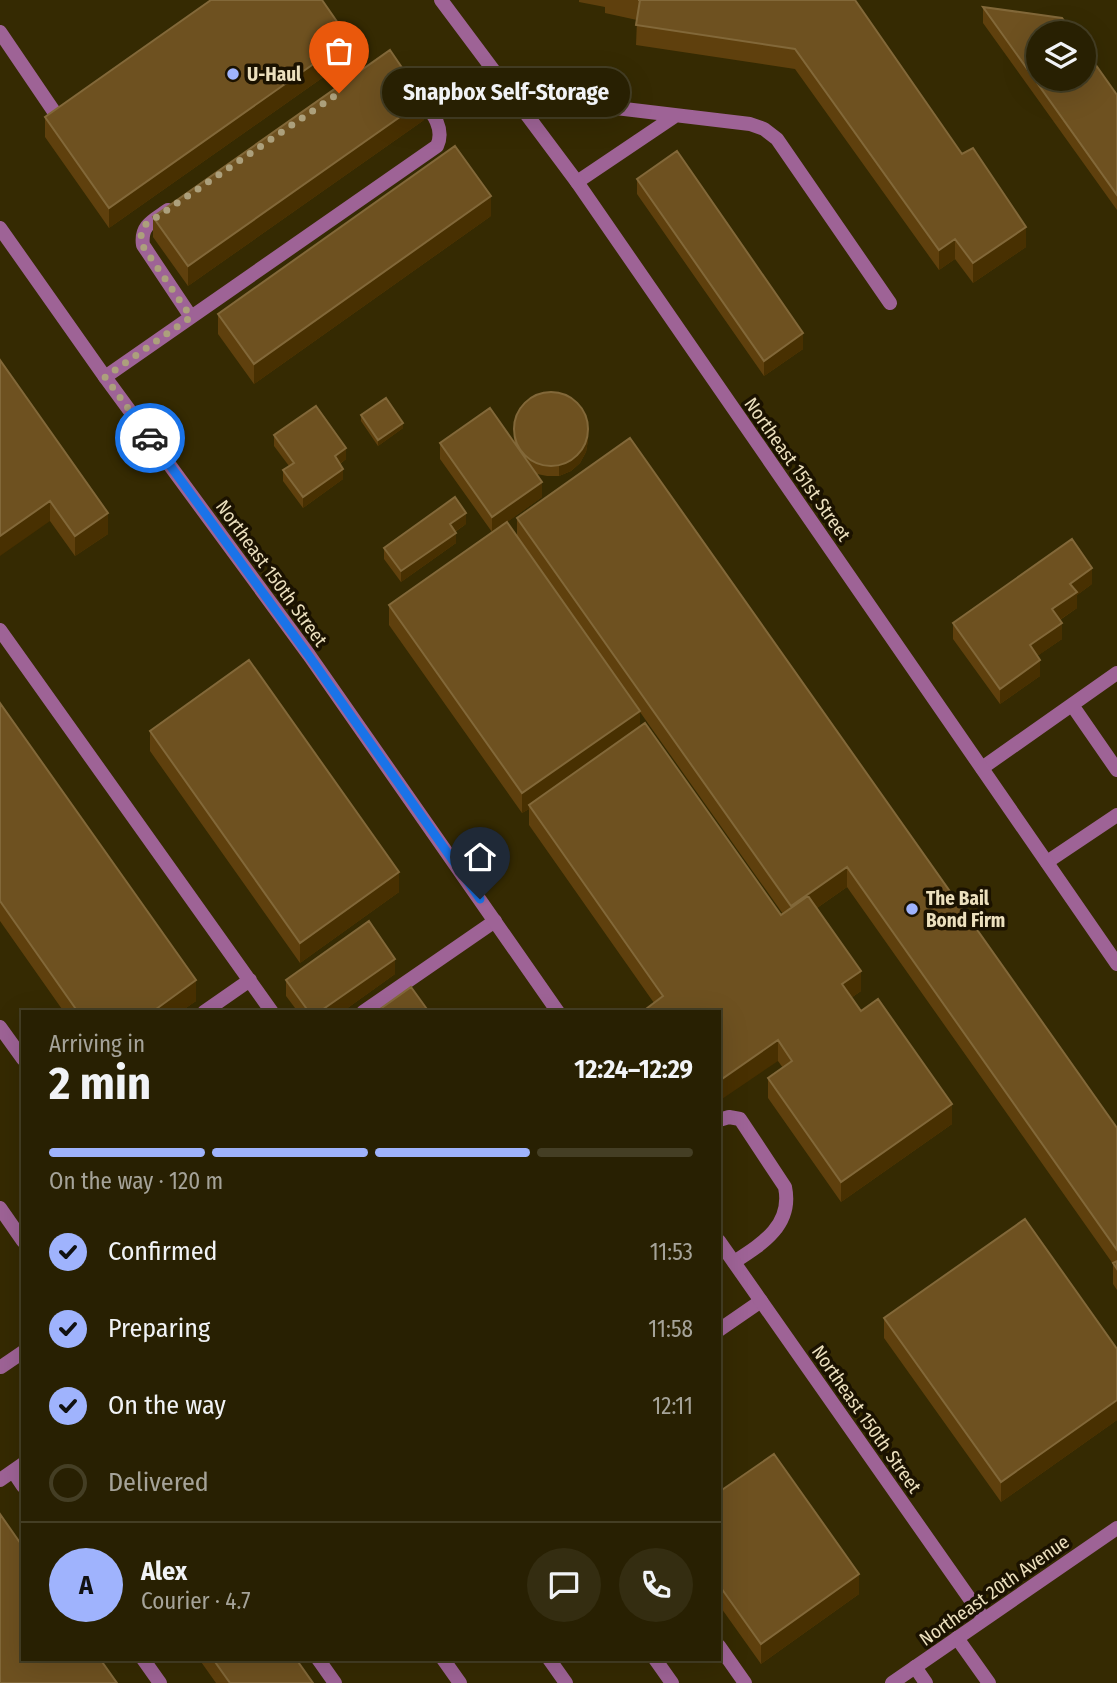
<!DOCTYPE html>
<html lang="en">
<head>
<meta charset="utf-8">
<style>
	body { margin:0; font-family:"Fira Sans Condensed",sans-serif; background:#342d11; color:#f1f3f6; height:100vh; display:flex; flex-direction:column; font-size:26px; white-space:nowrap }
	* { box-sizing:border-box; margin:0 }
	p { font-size:23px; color:#a5a399 }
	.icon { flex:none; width:38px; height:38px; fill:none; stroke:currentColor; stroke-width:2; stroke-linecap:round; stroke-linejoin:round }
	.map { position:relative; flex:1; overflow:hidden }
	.details { position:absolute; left:21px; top:1010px; width:700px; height:651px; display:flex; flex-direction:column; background:#282002; border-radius:0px; box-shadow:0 7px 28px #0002,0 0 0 2px #443e24 }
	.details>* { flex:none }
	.controls { position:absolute; left:1026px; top:21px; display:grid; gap:14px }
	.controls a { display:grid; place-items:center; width:70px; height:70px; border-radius:50%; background:#282002; box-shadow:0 7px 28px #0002,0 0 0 2px #443e24; font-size:35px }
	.pin { position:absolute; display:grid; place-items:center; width:60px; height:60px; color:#fff; margin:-72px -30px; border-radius:50% 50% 50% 0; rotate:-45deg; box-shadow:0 0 7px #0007 }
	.pin .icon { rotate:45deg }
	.courier { position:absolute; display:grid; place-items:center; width:70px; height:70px; margin:-35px; border:5px solid #1a73e8; border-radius:50%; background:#fff; color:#222; box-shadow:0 2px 9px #0007 }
	.bubble { position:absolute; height:49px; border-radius:24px; background:#282002; box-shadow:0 7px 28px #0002,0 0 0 2px #443e24; font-size:23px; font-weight:700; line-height:49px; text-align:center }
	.overview em { font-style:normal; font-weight:700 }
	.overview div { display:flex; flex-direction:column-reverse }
	.overview { display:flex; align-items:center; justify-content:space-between; height:119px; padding:0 28px }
	h1 { font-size:46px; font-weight:700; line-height:52px }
	.bar { display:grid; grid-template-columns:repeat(4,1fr); gap:10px 7px; align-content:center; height:84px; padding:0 28px }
	.bar i { height:9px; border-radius:5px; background:#443e24 }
	.bar .on { background:#9fb3fd }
	.bar p { grid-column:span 4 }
	.line { display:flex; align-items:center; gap:18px; padding:0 28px; border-top:2px solid #443e24 }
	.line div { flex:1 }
	.round { display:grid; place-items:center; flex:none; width:74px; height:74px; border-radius:37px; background:#342d11 }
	ol { padding:0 28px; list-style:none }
	li { display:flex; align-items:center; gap:21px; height:77px }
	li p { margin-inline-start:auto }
	li .icon { padding:7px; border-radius:50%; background:#9fb3fd; color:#111; stroke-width:4 }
	li:last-child { color:#a5a399 }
	li i { width:38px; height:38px; border:4px solid #443e24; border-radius:50% }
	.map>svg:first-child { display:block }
</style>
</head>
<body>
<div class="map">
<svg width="1117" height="1683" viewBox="0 0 1117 1683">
	<rect width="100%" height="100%" fill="#352a02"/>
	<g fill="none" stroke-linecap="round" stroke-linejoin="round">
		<path stroke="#9e6396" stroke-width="14" d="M0 32 57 116
			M591 105 750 124 764 129 777 139 890 303
			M577 182 675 116
			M168 210C154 220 140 225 143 245L191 317
			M105 377 437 146C447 125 426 106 414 88
			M0 630 272 1012
			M1072 705 1117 770
			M982 768 1117 673
			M1047 862 1117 815
			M204 1012 250 980
			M363 1012 495 921
			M719 1120 729 1117 740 1119 785 1187C793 1225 762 1244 734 1262
			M0 1208 23 1241
			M719 1330 761 1301
			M1 1367 23 1352
			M957 1638 989 1683
			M719 1646 745 1683
			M318 1659 335 1683
			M549 1659 566 1683
			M655 1659 672 1683
			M915 1667 926 1683"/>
		<path stroke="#9e6396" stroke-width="14" d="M0 228 105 377 309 655 558 1012
			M0 1027 23 1059
			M719 1241 984 1619
			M13 1471 23 1486
			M0 1480 23 1464
			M143 1659 160 1683
			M443 1659 460 1683
			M892 1683 1117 1528"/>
		<path stroke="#9e6396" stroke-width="14" d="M441 0 577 182 1117 964"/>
	</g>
	<path fill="#5f400d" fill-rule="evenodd" d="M579 0H855L1026 247 973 283 955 259 939 270 795 69 636 45 637 20 605 13V7L579 2Z
		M983 7 1117 95V210L983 23Z
		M349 59 109 228 45 137V117Z
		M424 120 188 286 153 237V217Z
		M637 179 803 349 764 376 637 194Z
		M491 216 254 384 218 334V314Z
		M0 360 108 534 75 556 50 521Z
		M361 415 403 428 378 446 361 421Z
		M514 421 588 440 586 452 580 463 571 471 559 476H547L537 474 542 497 507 522 517 536V518L1117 1128V1290L1113 1284V1264L847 887 817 908 861 991 851 998 952 1124 841 1202 768 1098V1078L783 1068 778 1061 654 1003 529 825V809L522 813 389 625V605L492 532 440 459V443L514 441ZM640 712 783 914 781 915 640 727Z
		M274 435 346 459 340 464 343 479 303 508 283 481V470L289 466 274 446Z
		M466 524 455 532 456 543 401 582 384 559V548Z
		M1092 584 1077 595V608L1060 620 1062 639 1037 656 1040 676 1000 704 953 639V623Z
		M0 703 196 1001 180 1012H64L0 921Z
		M150 731 399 892 300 963 150 751Z
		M395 974 342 1012H298L286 996V980Z
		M884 1318 1117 1349V1420L1001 1502 884 1338Z
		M719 1492 859 1594 761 1664 719 1605Z
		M199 1659H296L313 1683H216Z"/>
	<path fill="#483001" d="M349 39V59L109 228V208Z
		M424 100V120L188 286V266Z
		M491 196V216L254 384V364Z
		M1026 227V247L973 283V263Z
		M955 239V259L939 270V250Z
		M803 333V349L764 376V361Z
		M403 423V428L378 446V440Z
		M588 429V440L586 452 580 463 571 471 559 476V465Z
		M346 448V459L335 467V456Z
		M343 469V479L303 508V497Z
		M542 482V497L492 533V517Z
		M50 501V521L0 556V536Z
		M108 513V534L75 556V536Z
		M466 513V524L450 535V524Z
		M456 533V543L401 582V571Z
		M1092 568V584L1077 595V608L1052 625V609L1070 584Z
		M1062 623V639L1030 661V645Z
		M1040 660V676L1000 704V689Z
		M640 711V731L529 805V809L522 813V793Z
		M847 867V887L791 926V906Z
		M399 872V892L300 963V943Z
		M395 959V974L342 1012H319Z
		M861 971V991L842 1004V984Z
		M196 980V1001L180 1012H152Z
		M778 1040V1061L719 1101V1081Z
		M952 1104V1124L841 1202V1182Z
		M1117 1400V1420L1001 1502V1482Z
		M859 1574V1594L761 1664V1644Z"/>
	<path fill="#6e5120" stroke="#826839" stroke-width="2" d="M211 0H322L349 39 109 208 45 117Z
		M638 0H855L962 154 973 148 1026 227 973 263 955 239 939 250 795 49 636 25 640 0Z
		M983 7 1062 18 1073 33H1038V79H1083V47L1117 95V195Z
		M390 50 424 100 188 266 153 217Z
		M455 146 491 196 254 364 218 314Z
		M677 151 803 333 764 361 637 179Z
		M0 360 108 513 75 536 50 501 0 536Z
		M514 429a37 37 0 1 1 74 0a37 37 0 1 1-74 0Z
		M386 398 403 423 378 440 361 415Z
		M316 406 346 448 335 456 343 469 303 497 283 470 294 463 274 435Z
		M490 408 542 482 492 517 440 443Z
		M630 438 1117 1128V1250L847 867 791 906 517 518Z
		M455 497 466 513 450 524 456 533 401 571 384 548Z
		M507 522 640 711 522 793 389 605Z
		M1072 539 1092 568 1070 584 1077 592 1052 609 1062 623 1030 645 1040 660 1000 689 953 623Z
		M249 660 399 872 300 943 150 731Z
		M0 703 196 980 152 1012H78L0 901Z
		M645 723 781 915 808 896 861 971 842 984 861 1011 878 999 952 1104 841 1182 768 1078 792 1061 778 1040 719 1081V1012H642L663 996 529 805Z
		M369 921 395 959 319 1012H309L286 980Z
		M411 987 429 1012H376Z
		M1025 1219 1117 1349V1400L1001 1482 884 1318Z
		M1117 1261V1269L1113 1263Z
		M774 1454 859 1574 761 1644 719 1585V1492Z
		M0 1514 23 1547V1659H100L117 1683H0Z
		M213 1659H296L313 1683H230Z"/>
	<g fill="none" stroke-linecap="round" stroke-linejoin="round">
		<path stroke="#aca07c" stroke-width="7" stroke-dasharray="0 12.6" d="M150 438 105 377 191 317 142 245 141 234 145 225 339 93"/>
		<path stroke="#1a73e8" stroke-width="9" d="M150 438 309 656 480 899"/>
	</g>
	<g fill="#9fb3fd" stroke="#1b1200" stroke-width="2.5">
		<circle cx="233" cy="74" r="7"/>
		<circle cx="912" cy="909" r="7"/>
	</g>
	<g text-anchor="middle" stroke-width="7" stroke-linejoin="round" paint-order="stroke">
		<g font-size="19" font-weight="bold" fill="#ece0be" stroke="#1b1200" text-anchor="start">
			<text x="247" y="81">U-Haul</text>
			<text x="926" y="905">The Bail<tspan x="926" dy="22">Bond Firm</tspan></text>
		</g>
		<g font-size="19" fill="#ece0be" stroke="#1b1200">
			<text transform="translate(798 469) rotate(55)" y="7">Northeast 151st Street</text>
			<text transform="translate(272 573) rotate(54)" y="7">Northeast 150th Street</text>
			<text transform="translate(867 1419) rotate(55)" y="7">Northeast 150th Street</text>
			<text transform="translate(994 1590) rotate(-35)" y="7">Northeast 20th Avenue</text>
		</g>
	</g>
</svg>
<div class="controls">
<a><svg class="icon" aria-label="layers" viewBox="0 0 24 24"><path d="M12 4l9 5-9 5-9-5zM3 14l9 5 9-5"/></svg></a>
</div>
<div class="pin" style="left:339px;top:93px;background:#ea580c"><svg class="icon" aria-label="bag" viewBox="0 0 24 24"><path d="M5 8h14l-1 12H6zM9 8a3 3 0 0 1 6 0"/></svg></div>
<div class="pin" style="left:480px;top:899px;background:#1f2937"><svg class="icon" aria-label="home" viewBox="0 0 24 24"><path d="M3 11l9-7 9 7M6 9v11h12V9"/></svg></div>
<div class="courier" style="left:150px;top:438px"><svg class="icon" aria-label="car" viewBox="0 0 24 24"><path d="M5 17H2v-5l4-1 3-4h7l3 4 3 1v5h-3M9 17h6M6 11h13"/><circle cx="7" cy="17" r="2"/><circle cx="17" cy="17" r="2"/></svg></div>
<div class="bubble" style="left:382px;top:68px;width:248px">Snapbox Self-Storage</div>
<section class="details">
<div class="overview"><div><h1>2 min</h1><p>Arriving in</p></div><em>12:24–12:29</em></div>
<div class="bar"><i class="on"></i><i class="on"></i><i class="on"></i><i></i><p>On the way · 120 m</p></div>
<ol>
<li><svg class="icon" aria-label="check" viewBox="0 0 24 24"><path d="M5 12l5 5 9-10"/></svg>Confirmed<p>11:53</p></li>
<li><svg class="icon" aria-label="check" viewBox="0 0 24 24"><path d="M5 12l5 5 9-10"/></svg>Preparing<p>11:58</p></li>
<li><svg class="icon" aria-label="check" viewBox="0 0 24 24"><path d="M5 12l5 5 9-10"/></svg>On the way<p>12:11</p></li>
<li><i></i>Delivered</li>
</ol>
<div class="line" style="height:126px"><b class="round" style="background:#9fb3fd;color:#111">A</b><div><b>Alex</b><p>Courier · 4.7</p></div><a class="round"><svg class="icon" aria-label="chat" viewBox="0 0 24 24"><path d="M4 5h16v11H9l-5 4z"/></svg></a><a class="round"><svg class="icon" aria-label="phone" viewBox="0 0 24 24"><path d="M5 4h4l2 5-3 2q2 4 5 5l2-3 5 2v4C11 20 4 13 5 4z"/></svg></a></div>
</section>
</div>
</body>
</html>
